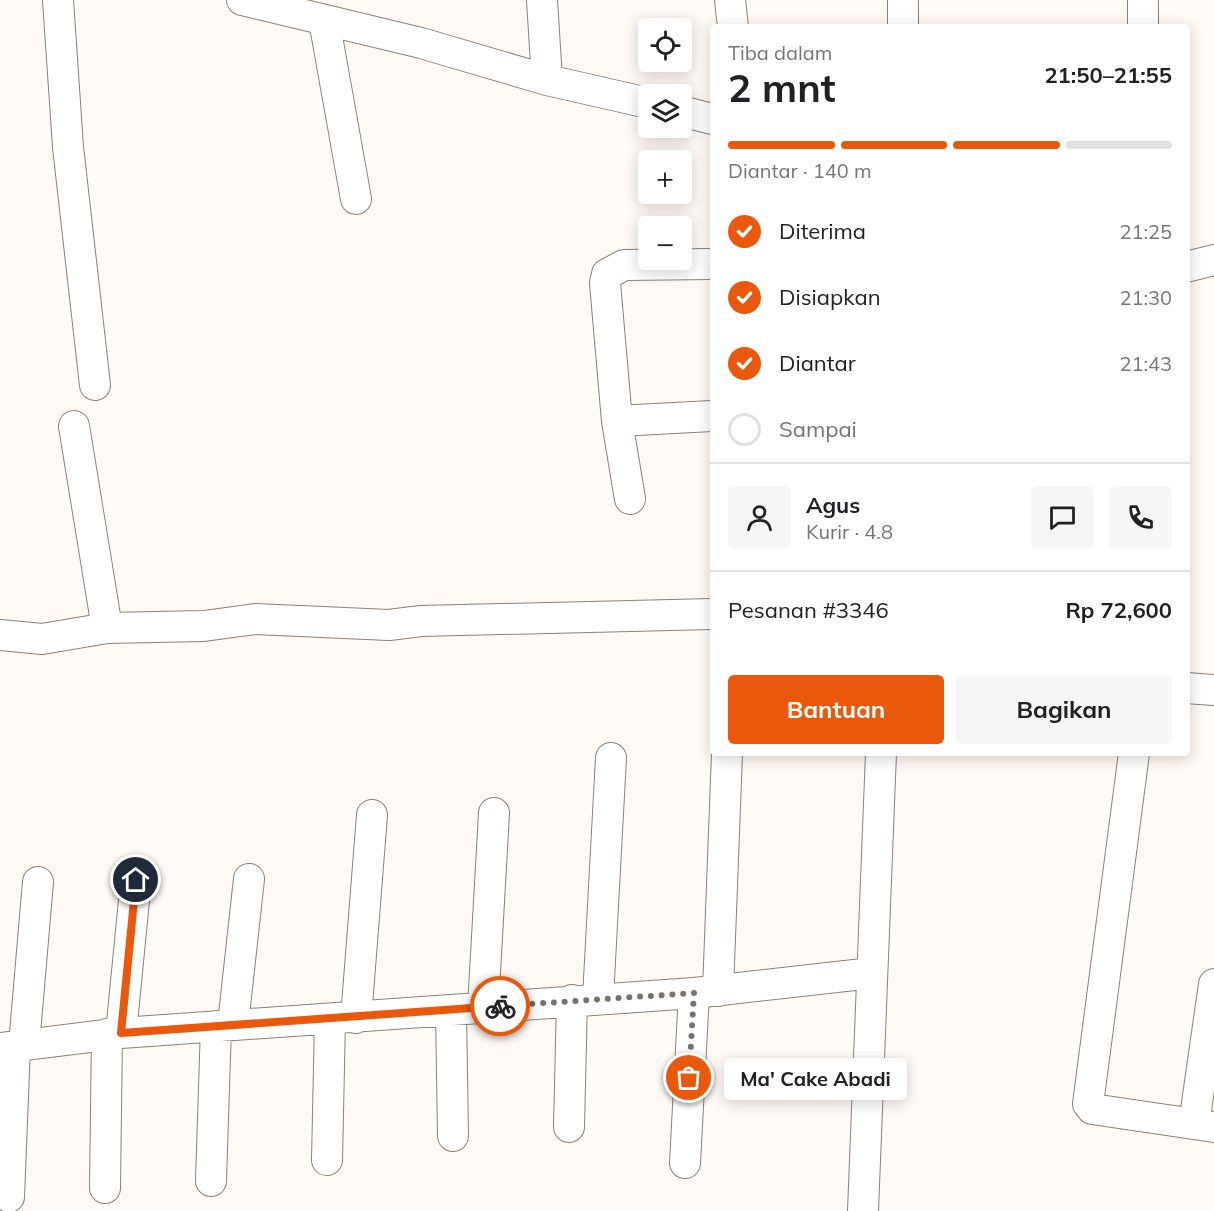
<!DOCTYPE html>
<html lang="id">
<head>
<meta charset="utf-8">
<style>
	body { margin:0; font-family:Mulish,sans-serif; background:#f6f6f6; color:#202124; height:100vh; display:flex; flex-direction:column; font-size:22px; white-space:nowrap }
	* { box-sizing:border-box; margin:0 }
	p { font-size:20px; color:#757577 }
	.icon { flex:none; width:33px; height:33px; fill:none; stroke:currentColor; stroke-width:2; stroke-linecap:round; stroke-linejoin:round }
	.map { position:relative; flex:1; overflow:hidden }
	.details { position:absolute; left:710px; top:24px; width:480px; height:732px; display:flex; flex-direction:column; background:#fff; border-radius:6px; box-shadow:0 3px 15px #0003 }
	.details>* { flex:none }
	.tools { position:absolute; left:638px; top:18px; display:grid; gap:12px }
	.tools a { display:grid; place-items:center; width:54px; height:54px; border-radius:6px; background:#fff; box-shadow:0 3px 15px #0003; font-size:30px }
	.pin { position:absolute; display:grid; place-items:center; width:51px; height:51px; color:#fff; margin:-26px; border:3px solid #fff; border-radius:50%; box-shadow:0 2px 6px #0007 }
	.courier { position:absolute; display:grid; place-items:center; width:60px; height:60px; margin:-30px; border:4px solid #ea580c; border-radius:50%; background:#fff; color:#222; box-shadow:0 2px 8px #0007 }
	.bubble { position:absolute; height:42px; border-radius:6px; background:#fff; box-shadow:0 3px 15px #0003; font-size:20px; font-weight:700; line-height:42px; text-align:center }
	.headline em { font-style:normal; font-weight:700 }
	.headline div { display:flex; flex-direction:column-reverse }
	.headline { display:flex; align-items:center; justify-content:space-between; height:102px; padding:0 18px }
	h1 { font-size:39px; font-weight:700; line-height:45px }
	.bar { display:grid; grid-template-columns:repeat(4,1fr); gap:9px 6px; align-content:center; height:72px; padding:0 18px }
	.bar i { height:8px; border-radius:4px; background:#e0e0e0 }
	.bar .selected { background:#ea580c }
	.bar p { grid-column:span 4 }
	.line { display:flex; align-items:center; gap:15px; padding:0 18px; border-top:2px solid #e0e0e0 }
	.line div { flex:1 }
	.round { display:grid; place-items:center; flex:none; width:63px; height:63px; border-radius:6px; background:#f6f6f6 }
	ol { padding:0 18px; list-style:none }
	li { display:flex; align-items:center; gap:18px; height:66px }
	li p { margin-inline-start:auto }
	li .icon { padding:6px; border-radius:50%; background:#ea580c; color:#fff; stroke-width:4 }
	li:last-child { color:#757577 }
	li i { width:33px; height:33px; border:3px solid #e0e0e0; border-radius:50% }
	.action { display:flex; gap:12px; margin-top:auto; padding:12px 18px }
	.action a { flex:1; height:69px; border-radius:6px; background:#ea580c; color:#fff; font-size:24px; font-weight:700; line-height:69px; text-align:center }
	.action a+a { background:#f6f6f6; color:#202124 }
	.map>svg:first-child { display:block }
</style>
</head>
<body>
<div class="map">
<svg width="1214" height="1211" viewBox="0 0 1214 1211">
	<rect width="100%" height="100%" fill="#fffaf5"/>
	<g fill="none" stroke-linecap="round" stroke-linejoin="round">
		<g stroke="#8c8177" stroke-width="32">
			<path id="minor" d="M58 0 68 147 95 385
				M242 0 421 43 547 80 648 103
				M542 0 547 80
				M730 0 733 27
				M324 20 356 199
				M903 27V0
				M1143 27V0
				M681 111 712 119
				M1186 267 1214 260
				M617 421 712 416
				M74 426 107 628
				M630 499 617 421 605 283 607 274 624 265 712 264
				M0 635 42 639 107 628 204 626 255 619 389 625 421 621 712 614
				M1186 688 1214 690
				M1134 753 1088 1104 1092 1109 1214 1127
				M718 991 727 753
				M598 998 611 758
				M483 1008 494 813
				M451 1010 453 1136
				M356 1018 372 815
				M233 1024 249 879
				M121 1033 136 880
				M24 1045 38 882
				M0 1048 121 1033 694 993 872 973
				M1194 1124 1214 984
				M569 1127 572 1000
				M327 1160 330 1019
				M685 1163 694 993
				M211 1181 216 1026
				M105 1188 107 1034
				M9 1197 15 1046
				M863 1211 881 753"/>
		</g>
		<use href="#minor" stroke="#fff" stroke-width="30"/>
	</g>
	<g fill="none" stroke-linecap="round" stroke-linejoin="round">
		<path stroke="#77726e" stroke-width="6" stroke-dasharray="0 10.8" d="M500 1006 694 993 689 1078"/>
		<path stroke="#ea580c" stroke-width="8" d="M136 880 121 1033 500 1006"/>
	</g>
</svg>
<div class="tools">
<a><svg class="icon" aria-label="locate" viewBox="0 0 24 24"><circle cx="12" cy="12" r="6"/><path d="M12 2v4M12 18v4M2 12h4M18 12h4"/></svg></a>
<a><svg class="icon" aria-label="layers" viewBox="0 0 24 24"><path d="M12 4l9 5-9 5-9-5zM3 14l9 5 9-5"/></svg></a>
<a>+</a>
<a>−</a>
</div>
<div class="pin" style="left:689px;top:1078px;background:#ea580c"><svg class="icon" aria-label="bag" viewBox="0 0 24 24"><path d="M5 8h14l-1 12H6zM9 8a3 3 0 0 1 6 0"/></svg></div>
<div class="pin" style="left:136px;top:880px;background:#1f2937"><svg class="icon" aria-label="home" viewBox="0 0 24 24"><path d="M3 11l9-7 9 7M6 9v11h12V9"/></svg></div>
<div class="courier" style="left:500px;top:1006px"><svg class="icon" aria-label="bike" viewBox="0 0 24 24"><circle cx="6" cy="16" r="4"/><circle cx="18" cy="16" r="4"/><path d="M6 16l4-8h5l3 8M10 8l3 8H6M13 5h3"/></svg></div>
<div class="bubble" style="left:724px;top:1058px;width:183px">Ma' Cake Abadi</div>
<section class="details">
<div class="headline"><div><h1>2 mnt</h1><p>Tiba dalam</p></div><em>21:50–21:55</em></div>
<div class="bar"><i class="selected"></i><i class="selected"></i><i class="selected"></i><i></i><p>Diantar · 140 m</p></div>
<ol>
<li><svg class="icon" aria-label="check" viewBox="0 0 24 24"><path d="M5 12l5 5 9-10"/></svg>Diterima<p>21:25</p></li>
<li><svg class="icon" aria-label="check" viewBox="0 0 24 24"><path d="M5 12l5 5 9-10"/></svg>Disiapkan<p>21:30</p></li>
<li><svg class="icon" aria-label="check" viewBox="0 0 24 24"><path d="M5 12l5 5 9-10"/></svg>Diantar<p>21:43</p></li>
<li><i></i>Sampai</li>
</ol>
<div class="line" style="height:108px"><a class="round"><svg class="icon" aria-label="person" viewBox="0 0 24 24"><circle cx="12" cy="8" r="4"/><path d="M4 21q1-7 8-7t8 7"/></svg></a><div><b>Agus</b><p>Kurir · 4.8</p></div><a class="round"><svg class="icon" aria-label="chat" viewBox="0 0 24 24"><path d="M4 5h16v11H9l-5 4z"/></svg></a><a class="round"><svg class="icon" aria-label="phone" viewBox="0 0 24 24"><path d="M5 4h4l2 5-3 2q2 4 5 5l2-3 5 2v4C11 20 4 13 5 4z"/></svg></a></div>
<div class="line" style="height:78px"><div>Pesanan #3346</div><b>Rp 72,600</b></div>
<div class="action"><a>Bantuan</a><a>Bagikan</a></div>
</section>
</div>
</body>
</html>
